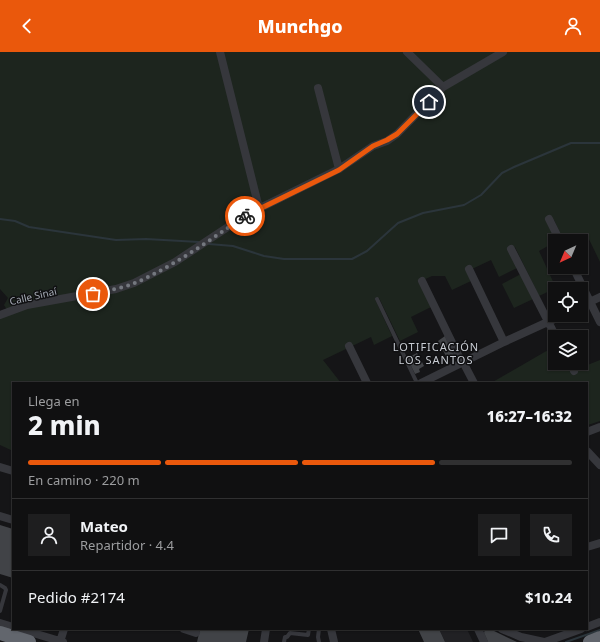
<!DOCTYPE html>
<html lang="es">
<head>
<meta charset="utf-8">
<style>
	body { margin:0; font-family:"Noto Sans",sans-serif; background:#1e1e1f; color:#f1f3f6; height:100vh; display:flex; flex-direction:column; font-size:15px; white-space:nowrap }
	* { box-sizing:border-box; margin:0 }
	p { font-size:13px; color:#9c9d9f }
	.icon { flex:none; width:22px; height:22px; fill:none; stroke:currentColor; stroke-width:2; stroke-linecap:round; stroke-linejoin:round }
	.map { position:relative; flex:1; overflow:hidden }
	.drawer { position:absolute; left:12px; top:330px; width:576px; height:248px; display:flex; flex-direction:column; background:#101011; border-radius:0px; box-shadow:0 1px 3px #0004,0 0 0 1px #303031 }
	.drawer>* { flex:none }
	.needle { width:26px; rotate:224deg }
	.tools { position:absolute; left:548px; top:182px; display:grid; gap:8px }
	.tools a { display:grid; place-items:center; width:40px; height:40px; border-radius:0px; background:#101011; box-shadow:0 1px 3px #0004,0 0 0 1px #303031; font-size:20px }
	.pin { position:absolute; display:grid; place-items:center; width:34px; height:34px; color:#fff; margin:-17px; border:2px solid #fff; border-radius:50%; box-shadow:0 1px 4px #0007 }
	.courier { position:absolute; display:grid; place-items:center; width:40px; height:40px; margin:-20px; border:3px solid #ea580c; border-radius:50%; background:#fff; color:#222; box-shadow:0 1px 5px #0007 }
	.summary em { font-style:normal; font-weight:800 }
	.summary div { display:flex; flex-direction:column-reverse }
	.summary { display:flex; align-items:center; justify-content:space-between; height:68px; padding:0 16px }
	h1 { font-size:26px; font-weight:800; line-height:30px }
	.bar { display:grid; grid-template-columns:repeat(4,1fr); gap:6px 4px; align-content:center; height:48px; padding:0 16px }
	.bar i { height:5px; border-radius:3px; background:#303031 }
	.bar .active { background:#ea580c }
	.bar p { grid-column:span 4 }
	.line { display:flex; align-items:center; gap:10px; padding:0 16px; border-top:1px solid #303031 }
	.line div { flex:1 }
	.round { display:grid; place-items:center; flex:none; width:42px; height:42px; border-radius:0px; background:#1e1e1f }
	header { display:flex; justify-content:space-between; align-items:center; height:52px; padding:0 16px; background:#ea580c; color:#fff; font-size:18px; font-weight:800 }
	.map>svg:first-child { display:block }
</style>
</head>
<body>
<header><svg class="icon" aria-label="back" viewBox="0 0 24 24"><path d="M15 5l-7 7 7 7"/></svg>Munchgo<svg class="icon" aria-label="person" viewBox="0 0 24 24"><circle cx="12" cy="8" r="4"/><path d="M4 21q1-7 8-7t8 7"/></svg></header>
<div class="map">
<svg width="600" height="590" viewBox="0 0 600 590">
	<rect width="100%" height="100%" fill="#151517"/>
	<path fill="#212124" d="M439 577H467L473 590H445Z"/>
	<path fill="#1d251e" d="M0 0H600V210L586 181 567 189H564L554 168 555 190 539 199 556 236 539 244 515 195 509 199 517 216 499 225 491 208 472 217 471 229 452 238 445 224H432L419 230 431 255 411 265 418 280 400 289 379 246 375 247 392 284 374 293 371 285 323 308 341 331H13V399L0 393V263L7 258 4 253 8 246 0 237Z
		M521 222 533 247 514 256 502 232Z
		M555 294V311H565L570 320 600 308V369L588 373 587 372V331H549L548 330 546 331H491Z"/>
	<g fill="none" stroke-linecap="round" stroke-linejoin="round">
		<path stroke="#2b353b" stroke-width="2" d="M0 167 15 169 29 175 116 188 146 187 199 190
			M209 192 233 194 264 204 284 207H352L367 199 398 171 423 161 464 153 481 143 502 121 514 115 571 91H600
			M566 590 600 578"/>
	</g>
	<path fill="#414347" d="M445 284 454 303 447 306 438 289Z
		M417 301 421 309 416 313 422 310 424 314 419 317 420 320 415 322 407 306Z
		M0 473 13 477V526L0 522Z
		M200 577H249L246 590H197Z
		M418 577H439L445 590H424Z
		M485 577H490L517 590H488L484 581Z"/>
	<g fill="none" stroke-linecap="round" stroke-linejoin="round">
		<path stroke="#36373c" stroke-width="4" d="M377 247 417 331
			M0 533 5 536 6 538 0 559
			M284 590 285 585H287L290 581 308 583 309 577
			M319 590 318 585 319 577"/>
		<path stroke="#36373c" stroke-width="8" d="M220 0 259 156
			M407 0 443 35
			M318 36 339 117
			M549 167 560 189
			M511 197 556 285
			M573 215 600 270
			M469 217 504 290
			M422 229 462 311
			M581 254 600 245
			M0 263 27 253 116 237 134 231 175 210 246 163 339 117 373 94 387 89 397 82 443 35 503 0
			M349 294 367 331
			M463 310 474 331
			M570 311 574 319
			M421 331 504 290 563 263
			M587 380 600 375
			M587 399 600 413
			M0 415 13 419
			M0 464 13 468
			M587 495 600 491
			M0 571 13 575
			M587 575 600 570
			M20 577 63 590
			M184 577 196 581
			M331 577 334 590
			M478 577 484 590
			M502 577 521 585 544 590
			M60 590 64 577
			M264 590 266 577
			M545 590 581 577"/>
		<path stroke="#62666d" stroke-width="14" d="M0 581 29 590
			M590 590 600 586"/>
	</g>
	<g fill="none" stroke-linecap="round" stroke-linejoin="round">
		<path stroke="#74787f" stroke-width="4" stroke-dasharray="0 7.2" d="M93 242C107 239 122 236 135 231 174 214 210 188 245 164"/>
		<path stroke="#ea580c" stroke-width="5" d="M245 164 339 118 373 94 387 88 397 82 429 50"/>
	</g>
	<g text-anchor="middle" stroke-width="3" stroke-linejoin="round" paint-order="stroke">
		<g font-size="10" fill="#a7adb7" stroke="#101012">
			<text transform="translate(33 244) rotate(-13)" y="4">Calle Sinaí</text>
		</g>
		<g font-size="11" letter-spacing="1" fill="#c8ccd3" stroke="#101012">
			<text x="436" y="299">LOTIFICACIÓN<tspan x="436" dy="13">LOS SANTOS</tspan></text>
		</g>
	</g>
</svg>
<div class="tools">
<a><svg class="needle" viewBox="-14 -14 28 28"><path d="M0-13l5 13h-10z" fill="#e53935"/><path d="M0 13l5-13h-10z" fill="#9c9d9f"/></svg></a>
<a><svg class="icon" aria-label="locate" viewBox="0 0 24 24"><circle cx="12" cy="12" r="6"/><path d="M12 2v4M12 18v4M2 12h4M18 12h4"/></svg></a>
<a><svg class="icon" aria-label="layers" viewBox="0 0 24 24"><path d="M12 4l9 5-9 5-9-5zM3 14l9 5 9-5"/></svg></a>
</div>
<div class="pin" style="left:93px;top:242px;background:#ea580c"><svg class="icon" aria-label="bag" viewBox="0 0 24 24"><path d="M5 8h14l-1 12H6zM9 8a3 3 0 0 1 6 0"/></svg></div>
<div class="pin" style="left:429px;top:50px;background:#1f2937"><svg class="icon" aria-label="home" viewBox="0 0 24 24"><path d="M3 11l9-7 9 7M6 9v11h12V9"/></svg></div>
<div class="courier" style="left:245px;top:164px"><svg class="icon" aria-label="bike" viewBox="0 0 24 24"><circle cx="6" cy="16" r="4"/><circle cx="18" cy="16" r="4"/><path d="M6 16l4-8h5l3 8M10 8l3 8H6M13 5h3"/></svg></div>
<section class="drawer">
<div class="summary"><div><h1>2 min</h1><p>Llega en</p></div><em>16:27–16:32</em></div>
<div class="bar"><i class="active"></i><i class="active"></i><i class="active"></i><i></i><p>En camino · 220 m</p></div>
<div class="line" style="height:72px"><a class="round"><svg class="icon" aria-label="person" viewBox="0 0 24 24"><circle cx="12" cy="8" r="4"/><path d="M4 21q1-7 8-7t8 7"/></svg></a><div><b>Mateo</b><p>Repartidor · 4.4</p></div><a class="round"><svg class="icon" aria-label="chat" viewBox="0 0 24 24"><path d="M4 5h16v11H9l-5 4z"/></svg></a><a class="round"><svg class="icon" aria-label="phone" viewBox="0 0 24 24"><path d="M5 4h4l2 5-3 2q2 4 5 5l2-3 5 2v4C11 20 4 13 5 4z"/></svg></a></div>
<div class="line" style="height:52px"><div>Pedido #2174</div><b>$10.24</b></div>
</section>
</div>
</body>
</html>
